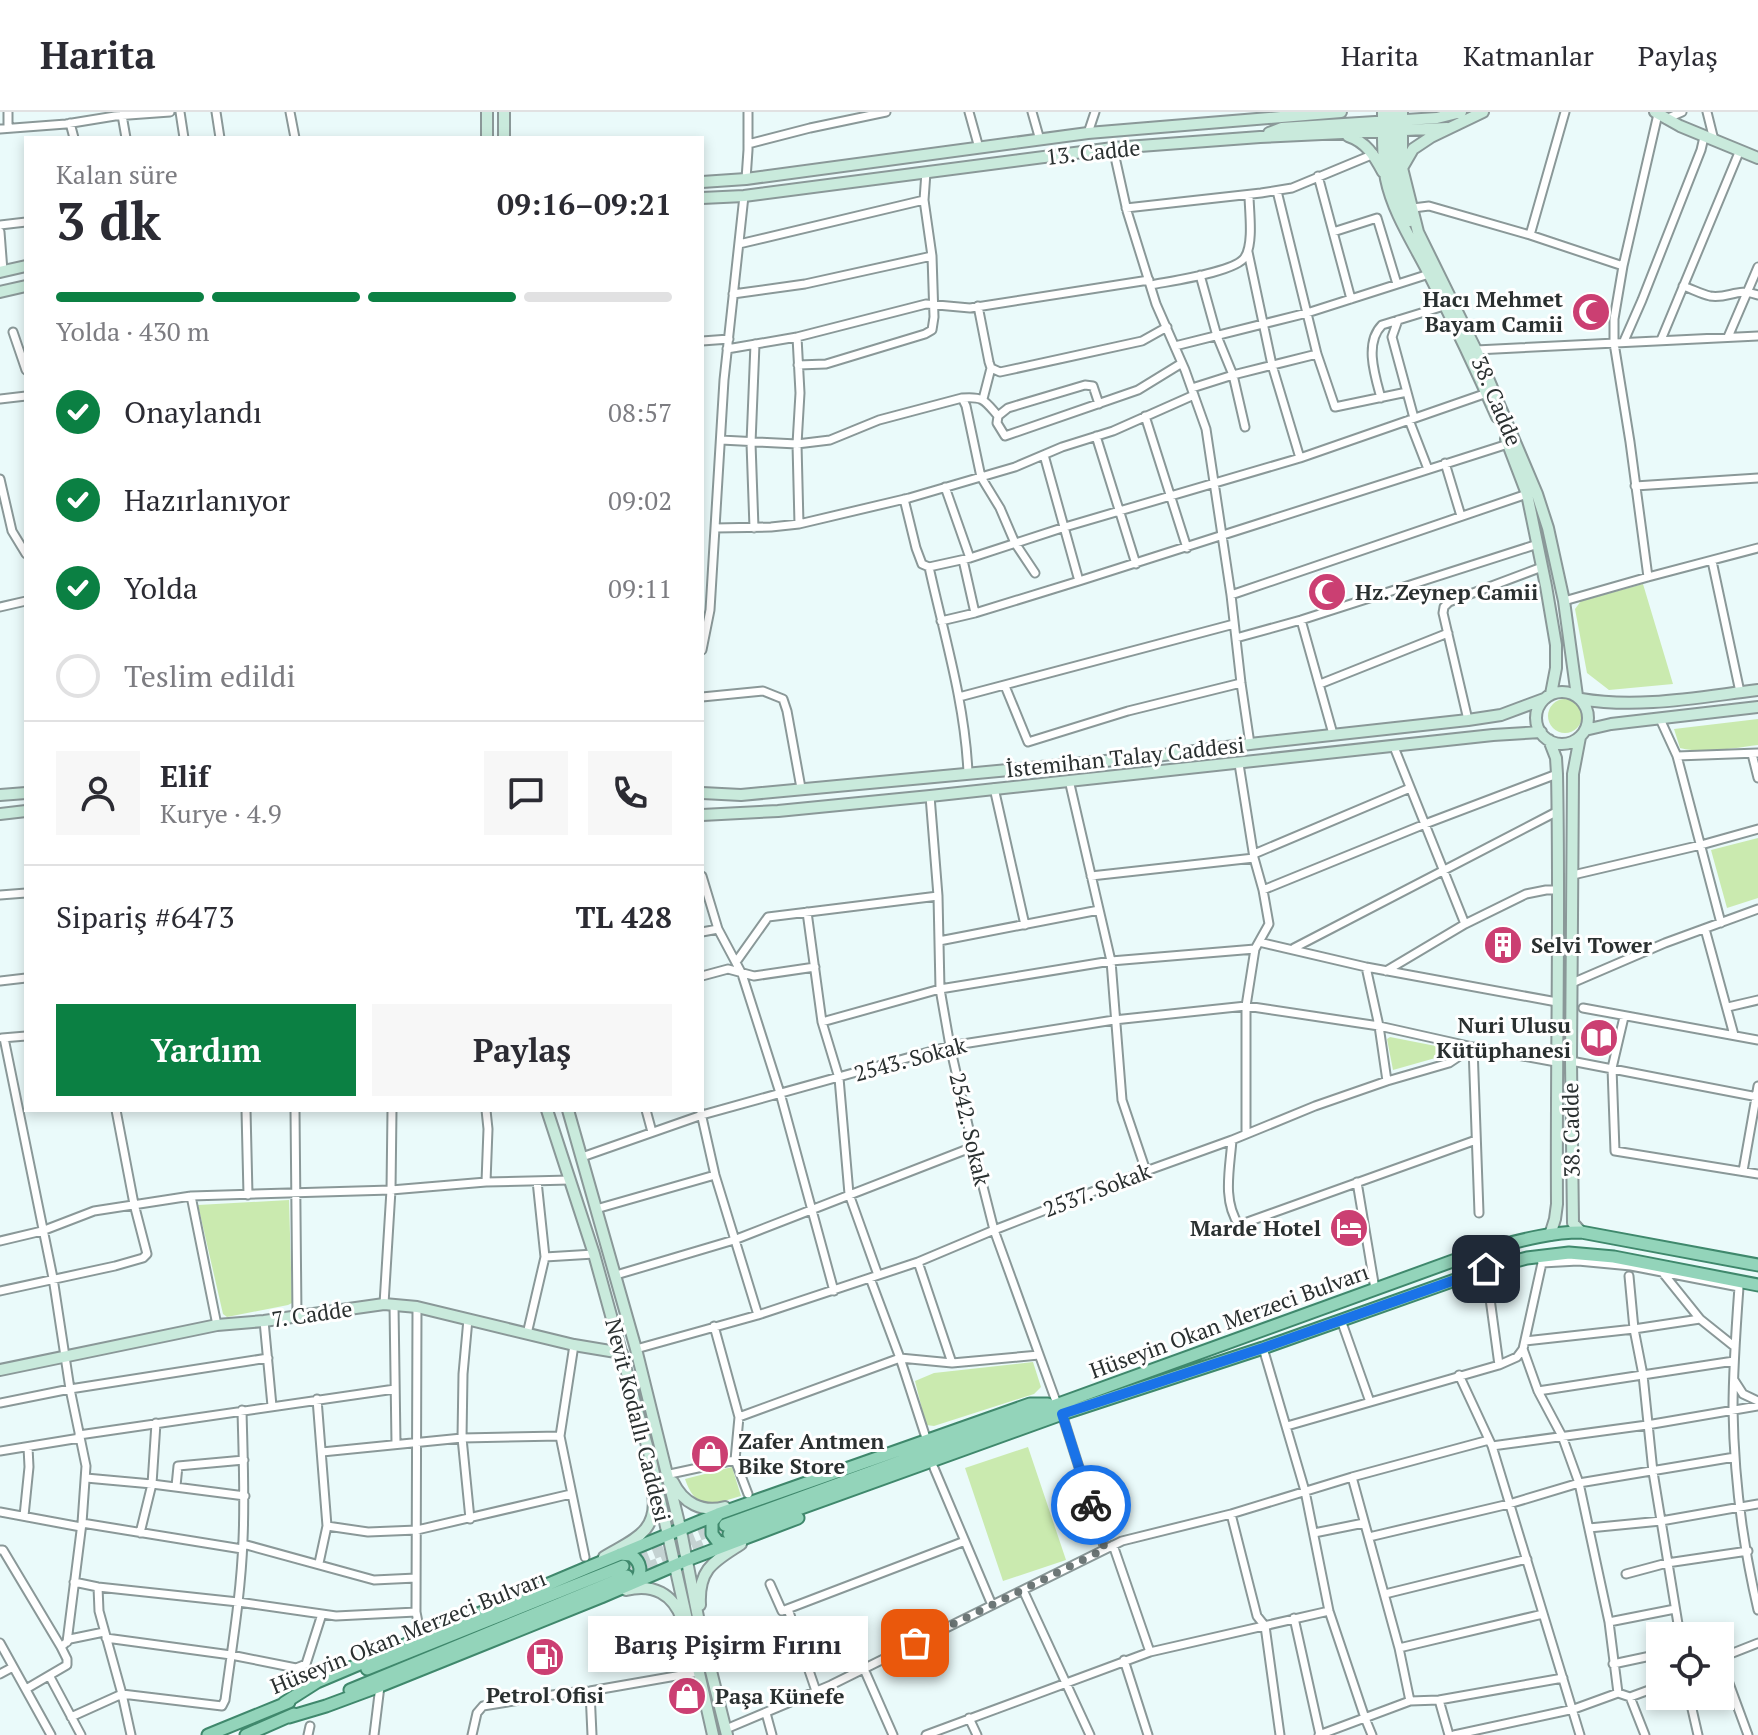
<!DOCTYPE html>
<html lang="tr">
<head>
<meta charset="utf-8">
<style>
	body { margin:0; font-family:"PT Serif",serif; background:#f7f7f7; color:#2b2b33; height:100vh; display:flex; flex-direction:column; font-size:30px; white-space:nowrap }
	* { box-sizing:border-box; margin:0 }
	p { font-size:26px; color:#7c7c81 }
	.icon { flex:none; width:44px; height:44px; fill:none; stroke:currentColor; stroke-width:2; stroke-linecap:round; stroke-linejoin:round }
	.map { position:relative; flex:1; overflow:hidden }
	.details { position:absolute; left:24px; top:24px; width:680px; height:976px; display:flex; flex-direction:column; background:#fff; border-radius:0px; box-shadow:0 4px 12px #0003 }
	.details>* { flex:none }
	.fabs { position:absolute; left:1646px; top:1510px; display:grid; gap:16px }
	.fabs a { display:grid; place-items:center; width:88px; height:88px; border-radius:0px; background:#fff; box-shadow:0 4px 12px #0003; font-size:40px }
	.pin { position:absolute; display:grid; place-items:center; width:68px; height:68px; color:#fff; margin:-34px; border-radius:16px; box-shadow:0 4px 12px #0006 }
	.courier { position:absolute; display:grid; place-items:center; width:80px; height:80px; margin:-40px; border:6px solid #1a73e8; border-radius:50%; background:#fff; color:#222; box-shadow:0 2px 10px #0007 }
	.bubble { position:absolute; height:56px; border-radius:0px; background:#fff; box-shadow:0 4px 12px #0003; font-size:26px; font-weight:800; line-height:56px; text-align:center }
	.headline em { font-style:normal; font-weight:800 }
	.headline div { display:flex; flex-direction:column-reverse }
	.headline { display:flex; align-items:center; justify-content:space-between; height:136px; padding:0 32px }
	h1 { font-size:52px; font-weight:800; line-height:60px }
	.bar { display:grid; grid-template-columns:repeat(4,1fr); gap:12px 8px; align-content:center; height:96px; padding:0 32px }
	.bar i { height:10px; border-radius:6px; background:#e1e1e2 }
	.bar .on { background:#0b8043 }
	.bar p { grid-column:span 4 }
	.line { display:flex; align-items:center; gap:20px; padding:0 32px; border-top:2px solid #e1e1e2 }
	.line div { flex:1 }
	.round { display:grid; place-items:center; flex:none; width:84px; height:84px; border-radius:0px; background:#f7f7f7 }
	ol { padding:0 32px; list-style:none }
	li { display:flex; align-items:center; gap:24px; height:88px }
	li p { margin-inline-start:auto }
	li .icon { padding:8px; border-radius:50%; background:#0b8043; color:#fff; stroke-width:4 }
	li:last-child { color:#7c7c81 }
	li i { width:44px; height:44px; border:4px solid #e1e1e2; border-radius:50% }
	.action { display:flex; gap:16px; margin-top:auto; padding:16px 32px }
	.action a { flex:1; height:92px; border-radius:0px; background:#0b8043; color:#fff; font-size:32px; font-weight:800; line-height:92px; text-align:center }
	.action a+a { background:#f7f7f7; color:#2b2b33 }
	header { display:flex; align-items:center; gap:48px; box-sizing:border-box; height:112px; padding:0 40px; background:#fff; border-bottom:2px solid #e1e1e2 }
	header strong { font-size:38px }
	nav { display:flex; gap:44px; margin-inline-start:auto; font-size:28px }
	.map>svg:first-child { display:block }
</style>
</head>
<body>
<header>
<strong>Harita</strong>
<nav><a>Harita</a><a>Katmanlar</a><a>Paylaş</a></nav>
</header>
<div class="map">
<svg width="1758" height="1623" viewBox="0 0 1758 1623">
	<rect width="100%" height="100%" fill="#eafafa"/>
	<path fill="#caeaaf" d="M1643 472 1673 572 1609 578 1587 561 1575 497 1581 489Z
		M1548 604a17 17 0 1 1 34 0a17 17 0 1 1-34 0Z
		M1758 607V633C1734 636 1704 642 1680 636L1674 617Z
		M1758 726V786L1727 796 1711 738Z
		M1390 925 1446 936V943L1393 958 1387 927Z
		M289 1088 292 1191 288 1193 227 1205 223 1202 198 1093Z
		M1033 1250 1041 1275 1034 1282 934 1314 926 1313 915 1269 934 1261Z
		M1028 1335 1066 1448 1003 1469 965 1356Z
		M732 1355 741 1384C714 1392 696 1400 685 1367Z"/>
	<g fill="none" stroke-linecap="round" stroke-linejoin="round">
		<path stroke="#c4d2d2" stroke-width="11" stroke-dasharray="11 5.5" stroke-linecap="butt" d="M623 1454 725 1413
			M632 1462 729 1422"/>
		<g stroke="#8a9898" stroke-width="11">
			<path id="street" d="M8 0V16
				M180 0 184 26
				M216 0 220 26
				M290 0 295 26
				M969 0 979 36
				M1032 0 1040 28
				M1707 0 1714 28
				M122 3 126 26
				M1666 7 1682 0
				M70 11 74 26
				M0 17 66 12 115 4 170 0
				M1088 21 1095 0
				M748 32 810 16 886 0
				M1113 36 1127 99 1156 192 1185 258 1206 317 1231 483 1241 571 1250 632
				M1318 64 1351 187
				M746 67 748 38V0
				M1277 79 1317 242 1335 295 1407 280
				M1126 96 1261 81 1292 76 1374 42
				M1413 96 1429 94 1530 123 1623 154
				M0 113 26 110
				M0 120 3 159
				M1333 120 1377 106 1397 172
				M1530 123 1565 0
				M739 132 924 88
				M1248 140 1272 253 1300 346
				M1200 163 1217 224 1233 263 1245 315
				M1151 173C1170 169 1236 160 1245 145 1254 131 1249 98 1249 83
				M1683 174C1692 177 1701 182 1710 184 1729 187 1737 175 1758 183
				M733 182 805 172 932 144
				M978 194 989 250 991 256 1000 260 1142 229 1167 215
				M1398 208 1392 225 1414 306
				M13 220 26 258
				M797 225 800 281 797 332 799 412
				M1728 225 1758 155
				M1661 228 1740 38
				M702 229 729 227
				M1624 229 1642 188 1701 38 1704 25
				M1175 234 1307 201 1429 162
				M727 237 797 225 926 192 970 196 1149 168
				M1476 238 1758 224
				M798 253 826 252 925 222 932 218 934 205 932 144 924 88 926 60
				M1192 276 1233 263 1317 242
				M962 286C984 284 985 289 998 304
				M1381 286C1375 264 1364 231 1382 213L1444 194
				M0 287 26 284
				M983 287 991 256
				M1099 292 1093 274 1085 273 1008 296 998 304 997 311 1005 324 1138 278 1182 251
				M1145 304 1187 436
				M1409 308 1428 357
				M1096 324 1136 452
				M721 328 797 332 830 328 879 308 962 286 966 294 981 365 1000 396 1015 431 1035 461
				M1044 343 1079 469 1508 332
				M1445 351 1461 404
				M0 367 12 419 26 442
				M1635 374 1758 366
				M945 375 970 446
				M904 387 916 436 922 452 929 455C944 523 965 591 968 661
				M715 416 771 415 799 412 909 386 1015 355 1062 335 1113 319 1194 283
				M754 416 751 331 755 232
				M963 448 975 501
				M1712 449 1740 580
				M929 455 970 446 1065 415 1300 346 1487 281
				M1648 465 1630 330 1614 231V207L1623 154 1658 2
				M1231 483 1527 382
				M1564 489 1648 465 1758 436
				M0 495 26 489
				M1301 508 1333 622
				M941 509 975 501 1079 469
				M1236 526 1301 508 1538 432
				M702 538 710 498 724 268 744 84
				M1320 572 1448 521
				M1005 574 1028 630 1128 599 1241 571
				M702 585 763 579 783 587 787 599 801 676
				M959 585 1234 512
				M1660 607 1677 644 1721 811
				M1468 608 1443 501 1444 495 1449 490 1542 455
				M1394 635 1465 812
				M1752 642 1758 666
				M1677 644 1758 641
				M1239 652 1254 746 1263 778 1269 812 1255 837 1246 894V1022
				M1069 668 1111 849 1122 988 1146 1059
				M994 676 1025 813
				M930 684 938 784 940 877 950 934 973 1035 994 1118 1057 1292
				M1254 742 1410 676
				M1573 763 1701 733 1758 717
				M702 764 718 817 742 862 780 981 834 1179
				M1091 764 1254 746
				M1263 778 1425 712 1557 662
				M0 783 26 781
				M807 800 822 910 839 966 849 1082 878 1163
				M1705 817 1734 923
				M702 820 718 817
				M939 829 1099 798
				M1259 830 1366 855 1557 890
				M1294 836 1558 699
				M736 850 768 805 938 784
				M1366 855 1379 914 1387 969
				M1386 859 1465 812 1526 782 1546 778H1558
				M702 864 728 857 754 864 815 855
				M0 869 26 866
				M1572 871 1665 831 1758 797
				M1728 895 1758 888
				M1583 896 1758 928
				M1624 905 1612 956 1615 1039 1758 1062
				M822 910 940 877 1111 849 1255 837
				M2 926 26 924
				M4 926 53 1166 70 1277 86 1354 82 1411 67 1530
				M1571 949 1758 985
				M246 998 248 1083
				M295 998 297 1204
				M486 998 488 1017 486 1070
				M646 998 652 1020
				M701 1001 715 1063 758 1203
				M1232 1028C1230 1056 1222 1089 1239 1113L1476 1028
				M582 1045 702 1003 950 934 1114 908 1246 894 1379 914 1473 935 1479 1101
				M1743 1059 1758 974
				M1357 1070 1375 1177
				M191 1084 217 1213
				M596 1097 715 1063
				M0 1129 42 1119 94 1099 191 1084 391 1078 486 1070 570 1068
				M545 1145 594 1142
				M918 1150 952 1251
				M1542 1151 1578 1149 1631 1154 1739 1175C1736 1216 1733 1257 1733 1297 1734 1363 1743 1434 1758 1498
				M1486 1157 1499 1253
				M1663 1161 1700 1207 1735 1235
				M616 1163 734 1128 973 1035
				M1629 1164 1634 1217 1643 1263 1653 1360 1680 1524
				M870 1166 900 1246 927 1329
				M0 1179 115 1154 143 1146 147 1142 134 1092 116 998
				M384 1192 391 1078 392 998
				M394 1193 396 1332
				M417 1195 416 1500 421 1526
				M468 1207 463 1262 462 1326 470 1407
				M1341 1208 1370 1290
				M264 1209 272 1294
				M714 1214 739 1305 735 1348 748 1382
				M527 1222 545 1145 537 1069
				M1525 1229 1634 1217 1700 1207
				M574 1233 560 1324 585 1445
				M1263 1236 1305 1379 1329 1499 1365 1606 1372 1623
				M636 1237 758 1203 918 1150 994 1118 1146 1059 1232 1028 1315 994 1387 969 1449 951 1473 935 1556 950
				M1523 1237 1538 1279 1562 1324 1579 1371 1609 1510 1618 1581
				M1459 1263 1492 1334 1580 1623
				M1734 1268 1743 1282 1758 1289
				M1538 1279 1734 1249
				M317 1287 327 1414 319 1451
				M0 1291 70 1277 268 1246
				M1062 1302 1105 1437
				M739 1305 900 1246 952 1251 1039 1243
				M1287 1314 1499 1253 1517 1245 1523 1237 1542 1151 1541 1148
				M79 1323 395 1277
				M1492 1334 1647 1313 1758 1294
				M0 1339 80 1326
				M322 1340 462 1326 560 1324
				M934 1356 992 1493
				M670 1362 735 1348
				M1352 1365 1399 1536 1410 1589
				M86 1366 152 1372 245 1384
				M176 1374 178 1354 244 1348
				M0 1400 81 1415
				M1231 1402 1257 1504 1265 1514 1280 1623
				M24 1404 29 1355 28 1335
				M82 1411 242 1437
				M327 1414 368 1420 417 1418 571 1382
				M1589 1416 1661 1409 1758 1392
				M140 1421 152 1372 156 1311
				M1314 1421 1364 1411
				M1369 1425 1509 1392 1579 1371 1735 1345
				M243 1432 374 1468 416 1466
				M1113 1433 1150 1540
				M0 1438H3L61 1535
				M1626 1462 1667 1451 1748 1439
				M74 1470 98 1475 238 1490 336 1504 416 1500
				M770 1472 782 1499 965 1429
				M98 1475 99 1499 122 1582 131 1623
				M1023 1478 1090 1623
				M1385 1482 1527 1447
				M788 1497 816 1579
				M1294 1506 1320 1623
				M1609 1510 1675 1497
				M106 1526 231 1543 296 1556 306 1552 322 1502
				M0 1531 51 1623
				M1399 1536 1543 1502
				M1720 1546 1758 1531
				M1720 1547 1748 1623
				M1124 1548 1148 1623
				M1613 1552 1660 1542
				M864 1557 893 1623
				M0 1562 13 1555
				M50 1565 81 1623
				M26 1577 67 1553V1547L61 1535 70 1527 104 1520
				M590 1579 592 1623
				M1689 1584 1698 1623
				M1630 1585 1645 1623
				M1439 1588 1449 1623
				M766 1601 772 1623
				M71 1605 122 1582 222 1594 225 1588C232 1535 241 1482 243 1428 245 1385 243 1341 242 1298
				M969 1606 977 1623
				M726 1617 831 1573 1122 1429 1231 1402 1352 1365 1489 1328
				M308 1623 310 1614
				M374 1623 380 1574
				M472 1623 477 1601 483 1594 565 1581 590 1579 699 1560
				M926 1623 1150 1540 1329 1499
				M1319 1623 1410 1589 1439 1588 1563 1566
				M1454 1623 1574 1597 1618 1581 1630 1585 1660 1574"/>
		</g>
		<g stroke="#8a9898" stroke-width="14">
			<path id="secondary" d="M1383 0C1383 22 1382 45 1386 67 1393 101 1414 132 1429 162 1453 209 1476 257 1497 305
				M1393 0C1392 36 1392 77 1410 109
				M1402 0V56L1418 120 1476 238 1537 382 1548 416 1564 489 1577 584
				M1655 0 1680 14 1758 46
				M1269 21 1282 16 1437 6 1461 0
				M1348 24C1366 30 1374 43 1383 60
				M487 26V0
				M504 26V0
				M1402 56 1413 37 1431 25 1483 0
				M702 70 746 67 1088 21 1341 0
				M702 86 744 84 1113 36 1260 25 1447 16
				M0 160 26 154
				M0 180 26 174
				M1506 327 1527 382 1546 474 1556 533V556L1551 582
				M1536 606a26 26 0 1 1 52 0a26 26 0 1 1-52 0Z
				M1581 587C1639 597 1699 585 1758 578
				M1585 618 1611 612 1758 595
				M1580 625 1573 662 1571 949 1573 1111 1581 1120
				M1549 628 1556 646 1557 662C1560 805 1556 949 1557 1092L1555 1107 1550 1123
				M702 681 741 683 1148 645 1250 632 1468 608 1501 603 1544 587
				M0 683 26 681
				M0 702 26 699
				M702 703 778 699 930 684 1493 623 1541 620
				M547 998 594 1142 651 1348 713 1623
				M568 998 636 1237 681 1419 700 1515 727 1623
				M0 1258 217 1213 264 1209 384 1192 417 1195 574 1233 622 1241
				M673 1370C683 1391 702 1401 725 1395
				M604 1445C632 1428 659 1421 653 1381
				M626 1478C653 1471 673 1482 682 1507
				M700 1493C698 1456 715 1449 741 1432"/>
		</g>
		<g stroke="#3f886c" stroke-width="15">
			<path id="primary" d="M718 1403 712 1410V1422L718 1430 728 1432
				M725 1413 1483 1138C1515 1130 1548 1120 1581 1120L1758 1153
				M729 1422 1062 1302 1263 1236 1486 1157 1527 1146 1569 1141 1614 1145 1758 1173
				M620 1442 631 1443C641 1450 643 1460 635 1470
				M367 1557 623 1454
				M350 1578 627 1464
				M284 1591 317 1570 589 1455 718 1402 1030 1292H1048
				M289 1605 326 1594 380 1574 601 1485 687 1448 798 1406
				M208 1623 289 1590
				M246 1623 294 1602"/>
		</g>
		<use href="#street" stroke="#fff" stroke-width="7"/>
		<use href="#secondary" stroke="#c9eadc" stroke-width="10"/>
		<use href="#primary" stroke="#93d4ba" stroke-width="11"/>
	</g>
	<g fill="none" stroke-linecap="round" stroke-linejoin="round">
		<path stroke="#6d7777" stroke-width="8" stroke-dasharray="0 14.4" d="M915 1531 1105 1437 1091 1393"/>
		<path stroke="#1a73e8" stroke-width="10" d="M1091 1393 1062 1302 1263 1236 1486 1157"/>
	</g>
	<defs>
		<g id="mosque-disc" transform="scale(2)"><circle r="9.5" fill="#cb3f72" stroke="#fff"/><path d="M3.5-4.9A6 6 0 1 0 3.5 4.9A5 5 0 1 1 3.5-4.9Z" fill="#fff"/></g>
		<g id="building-disc" transform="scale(2)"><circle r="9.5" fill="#cb3f72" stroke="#fff"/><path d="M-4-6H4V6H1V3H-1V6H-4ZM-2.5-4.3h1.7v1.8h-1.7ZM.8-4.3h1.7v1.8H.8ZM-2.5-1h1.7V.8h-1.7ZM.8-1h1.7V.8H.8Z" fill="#fff"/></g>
		<g id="library-disc" transform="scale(2)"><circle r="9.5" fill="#cb3f72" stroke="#fff"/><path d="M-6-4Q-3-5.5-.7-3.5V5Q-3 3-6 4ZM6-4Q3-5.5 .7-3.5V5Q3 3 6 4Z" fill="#fff"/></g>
		<g id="hotel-disc" transform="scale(2)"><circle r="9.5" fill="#cb3f72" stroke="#fff"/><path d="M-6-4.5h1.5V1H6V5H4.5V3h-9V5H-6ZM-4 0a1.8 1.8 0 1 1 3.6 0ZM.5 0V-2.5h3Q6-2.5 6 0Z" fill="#fff"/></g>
		<g id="shop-disc" transform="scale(2)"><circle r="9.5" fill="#cb3f72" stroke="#fff"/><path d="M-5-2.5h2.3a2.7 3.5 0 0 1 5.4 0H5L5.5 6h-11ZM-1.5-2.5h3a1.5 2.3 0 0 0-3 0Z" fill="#fff"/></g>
		<g id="fuel-disc" transform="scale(2)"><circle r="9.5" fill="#cb3f72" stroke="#fff"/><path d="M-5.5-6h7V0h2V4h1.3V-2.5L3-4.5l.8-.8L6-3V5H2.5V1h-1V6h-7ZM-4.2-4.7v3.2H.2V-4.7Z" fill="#fff"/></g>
	</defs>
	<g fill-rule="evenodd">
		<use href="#mosque-disc" x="1591" y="200"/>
		<use href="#mosque-disc" x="1327" y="480"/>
		<use href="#building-disc" x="1503" y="833"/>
		<use href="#library-disc" x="1599" y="926"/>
		<use href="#hotel-disc" x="1349" y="1116"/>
		<use href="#shop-disc" x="710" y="1342"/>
		<use href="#fuel-disc" x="545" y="1545"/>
		<use href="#shop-disc" x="687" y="1584"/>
	</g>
	<g text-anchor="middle" stroke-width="6" stroke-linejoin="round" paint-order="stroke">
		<g font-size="22" fill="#2a3030" stroke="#fff">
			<text transform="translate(1093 40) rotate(-6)" y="8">13. Cadde</text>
			<text transform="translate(1497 289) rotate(67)" y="8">38. Cadde</text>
			<text transform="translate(1125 645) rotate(-6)" y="8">İstemihan Talay Caddesi</text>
			<text transform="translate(910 947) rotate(-15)" y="8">2543. Sokak</text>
			<text transform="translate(970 1017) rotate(77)" y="8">2542. Sokak</text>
			<text transform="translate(1571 1018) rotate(-91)" y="8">38. Cadde</text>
			<text transform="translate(1097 1078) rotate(-21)" y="8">2537. Sokak</text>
			<text transform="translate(312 1202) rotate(-8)" y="8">7. Cadde</text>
			<text transform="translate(1229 1209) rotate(-20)" y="8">Hüseyin Okan Merzeci Bulvarı</text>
			<text transform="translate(638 1308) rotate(76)" y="8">Nevit Kodallı Caddesi</text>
			<text transform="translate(408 1520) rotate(-22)" y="8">Hüseyin Okan Merzeci Bulvarı</text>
		</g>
		<g font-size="22" font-weight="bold" fill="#2a3030" stroke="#fff" text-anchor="start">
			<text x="1563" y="195" text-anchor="end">Hacı Mehmet<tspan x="1563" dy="25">Bayam Camii</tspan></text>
			<text x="1355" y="488">Hz. Zeynep Camii</text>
			<text x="1531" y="841">Selvi Tower</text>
			<text x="1571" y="921" text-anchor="end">Nuri Ulusu<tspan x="1571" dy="25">Kütüphanesi</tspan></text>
			<text x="1321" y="1124" text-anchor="end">Marde Hotel</text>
			<text x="738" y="1337">Zafer Antmen<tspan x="738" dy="25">Bike Store</tspan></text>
			<text x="545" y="1591" text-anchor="middle">Petrol Ofisi</text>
			<text x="715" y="1592">Paşa Künefe</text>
		</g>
	</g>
</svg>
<div class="fabs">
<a><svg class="icon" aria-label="locate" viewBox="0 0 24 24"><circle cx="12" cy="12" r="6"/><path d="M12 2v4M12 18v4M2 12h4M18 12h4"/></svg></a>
</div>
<div class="pin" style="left:915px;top:1531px;background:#ea580c"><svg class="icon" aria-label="bag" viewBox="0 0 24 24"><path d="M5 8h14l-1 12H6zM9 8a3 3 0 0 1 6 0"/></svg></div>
<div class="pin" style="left:1486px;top:1157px;background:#1f2937"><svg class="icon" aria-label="home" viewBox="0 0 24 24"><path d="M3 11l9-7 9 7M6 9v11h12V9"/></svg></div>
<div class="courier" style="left:1091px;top:1393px"><svg class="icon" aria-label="bike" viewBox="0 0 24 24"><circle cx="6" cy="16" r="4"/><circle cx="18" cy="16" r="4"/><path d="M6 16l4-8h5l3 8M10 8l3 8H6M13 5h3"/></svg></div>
<div class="bubble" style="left:588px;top:1504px;width:280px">Barış Pişirm Fırını</div>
<section class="details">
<div class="headline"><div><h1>3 dk</h1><p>Kalan süre</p></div><em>09:16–09:21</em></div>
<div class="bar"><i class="on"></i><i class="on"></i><i class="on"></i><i></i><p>Yolda · 430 m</p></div>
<ol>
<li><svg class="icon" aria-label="check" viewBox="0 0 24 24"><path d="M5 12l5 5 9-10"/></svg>Onaylandı<p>08:57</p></li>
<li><svg class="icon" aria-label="check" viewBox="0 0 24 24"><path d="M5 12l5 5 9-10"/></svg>Hazırlanıyor<p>09:02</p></li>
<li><svg class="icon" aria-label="check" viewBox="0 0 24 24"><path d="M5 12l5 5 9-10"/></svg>Yolda<p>09:11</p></li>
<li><i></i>Teslim edildi</li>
</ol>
<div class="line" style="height:144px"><a class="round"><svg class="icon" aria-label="person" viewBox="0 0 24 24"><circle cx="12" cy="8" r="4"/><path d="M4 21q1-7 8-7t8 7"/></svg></a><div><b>Elif</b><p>Kurye · 4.9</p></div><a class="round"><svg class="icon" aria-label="chat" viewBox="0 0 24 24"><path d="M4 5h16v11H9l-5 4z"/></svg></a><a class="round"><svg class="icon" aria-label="phone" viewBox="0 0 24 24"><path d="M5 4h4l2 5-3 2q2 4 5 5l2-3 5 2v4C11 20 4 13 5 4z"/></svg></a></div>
<div class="line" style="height:104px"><div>Sipariş #6473</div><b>TL 428</b></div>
<div class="action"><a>Yardım</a><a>Paylaş</a></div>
</section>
</div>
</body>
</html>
